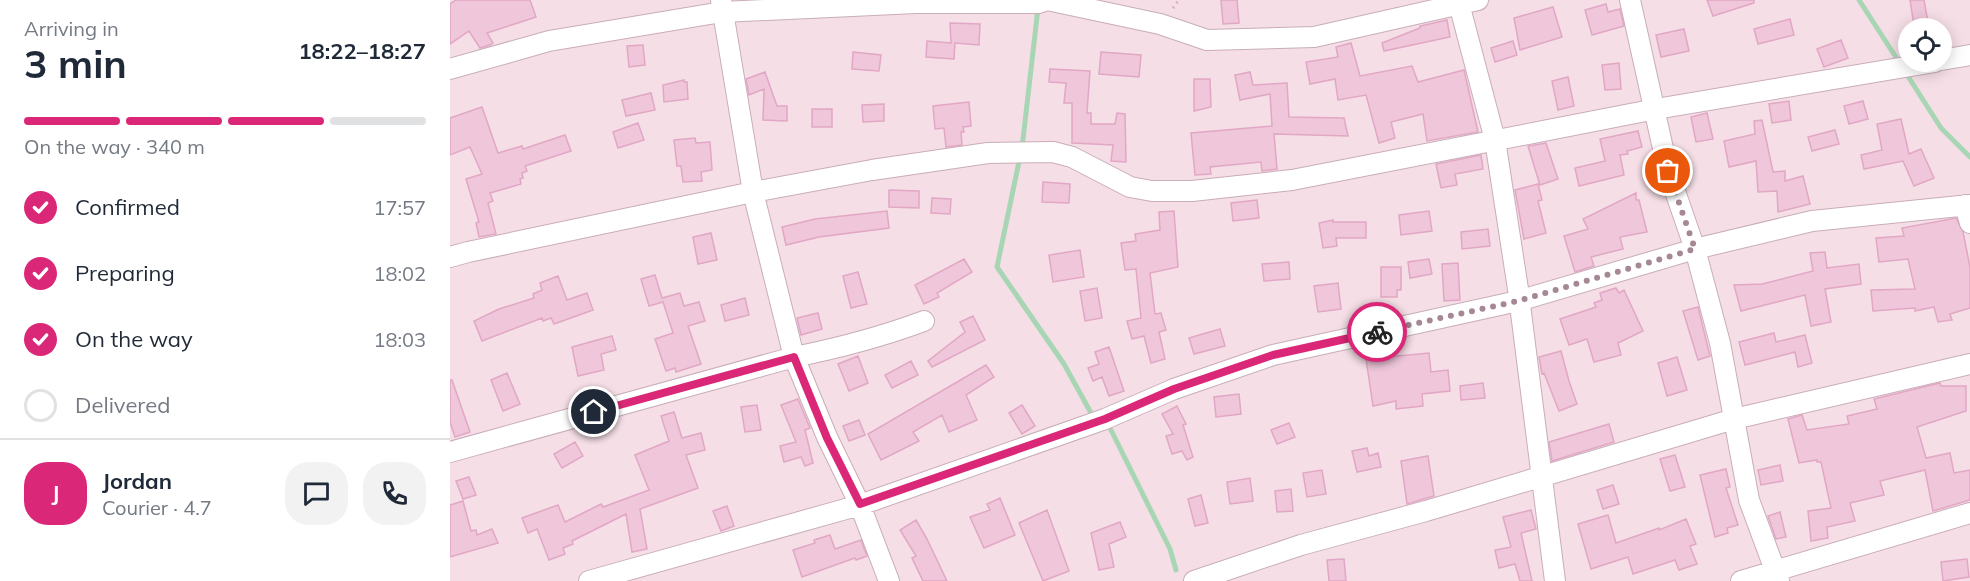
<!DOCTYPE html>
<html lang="en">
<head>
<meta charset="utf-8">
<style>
	body { margin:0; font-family:Mulish,sans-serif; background:#f2f2f3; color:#1f2937; height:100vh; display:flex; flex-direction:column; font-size:22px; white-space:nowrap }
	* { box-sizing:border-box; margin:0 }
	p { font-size:20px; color:#747a83 }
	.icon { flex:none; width:33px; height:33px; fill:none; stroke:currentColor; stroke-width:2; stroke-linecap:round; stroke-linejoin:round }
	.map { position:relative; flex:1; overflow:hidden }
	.side { display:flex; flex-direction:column; background:#fff; width:450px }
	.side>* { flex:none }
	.buttons { position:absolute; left:1448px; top:18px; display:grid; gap:12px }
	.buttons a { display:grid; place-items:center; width:54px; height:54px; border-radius:50%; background:#fff; box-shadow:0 3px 15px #0003; font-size:30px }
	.pin { position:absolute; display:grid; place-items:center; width:51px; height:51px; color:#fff; margin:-26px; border:3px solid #fff; border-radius:50%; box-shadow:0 2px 6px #0007 }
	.courier { position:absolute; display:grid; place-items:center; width:60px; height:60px; margin:-30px; border:4px solid #db2777; border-radius:50%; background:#fff; color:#222; box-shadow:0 2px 8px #0007 }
	.head em { font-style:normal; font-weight:700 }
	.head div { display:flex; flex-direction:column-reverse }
	.head { display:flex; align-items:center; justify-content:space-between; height:102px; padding:0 24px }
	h1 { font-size:39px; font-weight:700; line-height:45px }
	.bar { display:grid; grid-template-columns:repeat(4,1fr); gap:9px 6px; align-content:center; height:72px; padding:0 24px }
	.bar i { height:8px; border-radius:4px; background:#e0e1e3 }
	.bar .on { background:#db2777 }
	.bar p { grid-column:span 4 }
	.line { display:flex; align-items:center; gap:15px; padding:0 24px; border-top:2px solid #e0e1e3 }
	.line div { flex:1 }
	.round { display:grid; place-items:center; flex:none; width:63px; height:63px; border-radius:24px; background:#f2f2f3 }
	ol { padding:0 24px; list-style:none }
	li { display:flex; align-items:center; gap:18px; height:66px }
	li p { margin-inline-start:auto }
	li .icon { padding:6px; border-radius:50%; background:#db2777; color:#fff; stroke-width:4 }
	li:last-child { color:#747a83 }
	li i { width:33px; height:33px; border:3px solid #e0e1e3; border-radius:50% }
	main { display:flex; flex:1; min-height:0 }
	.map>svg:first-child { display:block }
</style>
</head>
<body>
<main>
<section class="side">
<div class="head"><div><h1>3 min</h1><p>Arriving in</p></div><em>18:22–18:27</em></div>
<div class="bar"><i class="on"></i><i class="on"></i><i class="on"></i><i></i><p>On the way · 340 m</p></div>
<ol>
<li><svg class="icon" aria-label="check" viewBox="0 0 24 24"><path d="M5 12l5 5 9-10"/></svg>Confirmed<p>17:57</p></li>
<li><svg class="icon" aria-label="check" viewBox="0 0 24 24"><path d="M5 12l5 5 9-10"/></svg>Preparing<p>18:02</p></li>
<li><svg class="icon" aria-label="check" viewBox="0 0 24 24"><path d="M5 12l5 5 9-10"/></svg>On the way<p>18:03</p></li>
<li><i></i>Delivered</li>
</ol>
<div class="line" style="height:108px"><b class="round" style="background:#db2777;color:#fff">J</b><div><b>Jordan</b><p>Courier · 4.7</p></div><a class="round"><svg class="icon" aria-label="chat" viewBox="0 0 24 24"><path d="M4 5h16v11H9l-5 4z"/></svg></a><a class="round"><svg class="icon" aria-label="phone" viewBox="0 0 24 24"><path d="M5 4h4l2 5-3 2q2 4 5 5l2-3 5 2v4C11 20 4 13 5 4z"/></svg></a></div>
</section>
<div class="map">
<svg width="1520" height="581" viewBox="0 0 1520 581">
	<rect width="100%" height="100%" fill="#fcedf1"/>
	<path fill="#f5dee6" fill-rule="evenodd" d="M0 0H1520V581H0ZM1458 28H1491V62H1458Z"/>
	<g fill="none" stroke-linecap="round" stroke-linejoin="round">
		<path stroke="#a8d6b5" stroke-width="5" d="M1409 0 1449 62
			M1454 70 1491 128 1520 157
			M572 148 588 8
			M570 157 547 267 614 364 641 413
			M661 430 720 549 726 570"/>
	</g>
	<path fill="#efc6da" stroke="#e1a7c4" stroke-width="1.5" d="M6 0H80L86 17 37 33 43 43 40 45 30 48 19 31 0 44V4Z
		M771 0H787L789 23 773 24Z
		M1257 0H1304V3L1263 16Z
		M1460 0H1474L1478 22 1464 25Z
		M1156 4 1158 12 1170 9 1174 26 1142 35 1135 10Z
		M1103 7 1112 37 1070 50 1064 18Z
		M1340 19 1344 35 1308 44 1304 29Z
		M997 20 1000 37 934 51 932 43 970 28V26Z
		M500 23 530 24 529 45 505 43 504 59 476 57 477 41 501 43Z
		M1234 29 1239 51 1211 57 1206 35Z
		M1391 40 1398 58 1374 67 1367 49Z
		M1063 41 1067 55 1045 62 1041 48Z
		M901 43 910 76 962 66 968 82 1014 70 1028 132 977 141 973 114 941 122 945 138 929 143 916 95 888 100 885 79 860 84 856 62 888 57 886 47Z
		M193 45 195 65 179 67 177 46Z
		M403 52 431 55 429 71 402 69Z
		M651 52 691 55 689 77 649 74Z
		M1169 63 1171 89 1155 90 1152 65Z
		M600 69 640 71 637 113H641V124H665L667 113 675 114 676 162 661 161 663 145 622 143V103H614L616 83 599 82Z
		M315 72 327 106H337V121L313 120 314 89 299 95 296 79Z
		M800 72 803 85 837 83 839 117 894 118 898 136 824 134 827 169 812 171 811 162 760 167 761 174 745 175 741 133 822 126 820 94 790 100 785 75Z
		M1118 77 1124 106 1108 110 1102 81Z
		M744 79H760L761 107 744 111Z
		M234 80V82H237L238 99 214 102 213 85Z
		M201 93 205 110 176 116 172 100Z
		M1339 101 1341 120 1322 123 1319 104Z
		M1413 101 1418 119 1399 124 1394 106Z
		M519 102 521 126 513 127 514 132H511L512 145 496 147 494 128 485 129 483 106Z
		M434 104V121L413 122 412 105Z
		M32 107 48 153 72 146 73 149 115 135 121 151 75 166 77 171 72 173 73 178 70 179 71 184 40 193 43 201 38 203 46 234 29 237 26 223 29 222 16 179 32 174 20 147 0 155V118Z
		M362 109H382V127H362Z
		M1257 113 1263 139 1246 142 1241 117Z
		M1451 119 1459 154 1471 149 1484 178 1464 186 1453 161 1414 169 1411 155 1432 150 1427 124Z
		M1312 120 1323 172 1335 171V181L1353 176 1360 204 1328 212 1327 191 1308 192 1306 161 1279 167 1274 141 1305 134 1304 121Z
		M188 123 194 140 168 148 163 132Z
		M1385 130 1389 144 1362 151 1358 137Z
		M1188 131 1192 147 1177 151 1178 154 1170 155 1174 175 1129 186 1125 168 1155 161 1150 139Z
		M245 138 246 143 260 142 262 170 251 172 252 181 233 182 231 166H227L224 140Z
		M1096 143 1108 179 1090 185 1078 146Z
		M1031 155 1033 169 1005 174 1007 185 991 188 986 164Z
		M593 182 620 184 619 203 592 202Z
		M1088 184 1092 200 1088 201 1096 233 1074 239 1065 190Z
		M439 190 469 191V208L439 207Z
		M1186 193V200H1189L1197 232 1170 237 1173 249 1141 257 1144 266 1125 272 1114 236 1138 229 1133 219Z
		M482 198 501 199 500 214 481 213Z
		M807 200 809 218 783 221 781 203Z
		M437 211 439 228 369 237 336 245 332 227 365 219Z
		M724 211 728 267 700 273 705 314 711 313 716 330 709 332 715 359 701 363 694 336 682 339 677 321 691 318 686 269 675 270 671 243 686 241 685 234 710 230 709 212Z
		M979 211 982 231 951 235 949 215Z
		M1506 218 1513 232 1520 267V308L1500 314 1502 320 1488 322 1484 307 1465 311V308L1423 311 1421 290 1465 289 1458 259 1429 262 1426 238 1454 236 1452 228Z
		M883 220V222H916V238H886L887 246 873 248 869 223Z
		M1038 229 1040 246 1012 249 1011 232Z
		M261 233 267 260 248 264 243 237Z
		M630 250 634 277 603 282 599 255Z
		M1375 252 1377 268 1409 264 1411 284 1375 289 1381 322 1361 326 1355 295 1291 311 1284 285 1312 284 1363 271 1360 253Z
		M514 259 522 272 487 293 489 297 474 304 465 285Z
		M979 259 982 274 960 278 958 262Z
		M839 262 840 279 814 281 812 264Z
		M1008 263 1010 300 994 301 992 264Z
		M931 267H951V290H947V297H931Z
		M408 272 417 304 401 308 393 276Z
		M205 275 212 298 230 293 234 306 249 302 255 321 238 326 251 364 226 372 225 368 216 371 205 339 223 333 213 302 199 306 191 279Z
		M108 276 117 300 137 293 143 310 104 324 101 318 93 321 92 318 32 341 24 321 49 309 84 298 83 294 92 290 90 283Z
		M888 283 891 309 868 312 864 286Z
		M647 288 652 318 635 321 630 291Z
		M1166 288 1169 293 1174 290 1193 331 1168 343 1171 355 1144 362 1137 339 1119 345 1110 319 1146 307 1144 303 1152 300 1150 293Z
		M295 298 299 315 275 321 271 305Z
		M1248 307 1260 356 1248 360 1233 311Z
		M368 313 372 329 351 335 347 318Z
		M523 316 535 340 482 367 478 361 515 332 510 322Z
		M770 329 775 346 744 354 739 338Z
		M1324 333 1326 342 1355 335 1362 363 1348 367 1345 352 1295 365 1289 342Z
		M162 336 166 350 151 354 154 370 128 376 122 347Z
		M659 347 674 391 659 396 652 377 643 381 638 368 649 364 645 352Z
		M1111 351 1119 381 1127 404 1109 411 1094 373 1092 374 1089 357Z
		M979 353 981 372 998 370 1000 391 972 394 973 406 946 409V401L923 406 916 359Z
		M408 356 418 383 399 391 388 364Z
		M1227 357 1237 390 1217 396 1208 363Z
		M461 361 468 375 442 388 435 375Z
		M536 365 544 377 516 395 527 420 499 432 492 415 463 432 469 441 431 460 418 434Z
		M57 373 70 404 53 411 41 380Z
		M0 380H2L20 432 5 437 0 422Z
		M1033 383 1035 398 1011 400 1010 386Z
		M1490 383 1491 386H1516V411L1467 427 1476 458 1500 453 1504 473 1520 470V500L1483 511 1475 470 1430 481 1434 495 1400 503 1405 521 1377 527 1378 538 1361 541 1358 511 1381 508 1371 462H1367V460L1349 463 1338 419 1352 415 1357 430 1399 424 1397 416 1427 409 1424 399Z
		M789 394 791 414 766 417 764 397Z
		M348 399 360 428 355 430 363 463 355 466 351 457 334 462 330 446 346 442 331 405Z
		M307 405 311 430 295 432 291 407Z
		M572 405 585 426 572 434 559 413Z
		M727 406 736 424 733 425 743 457 737 460 732 451 722 454 716 436 723 434 712 414Z
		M224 412 232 438 251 433 255 450 236 455 248 488 190 509 197 549 182 552 176 514 122 541 123 544 113 548 115 554 99 560 87 529 78 533 72 518 108 505 115 522 151 504 153 507 199 490 185 455 219 441 211 416Z
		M409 420 415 435 399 441 393 426Z
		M839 423 845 437 827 444 821 430Z
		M1159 424 1164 442 1102 461 1099 442Z
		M125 442 133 456 112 468 104 454Z
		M917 448 919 456 928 453 931 467 907 472 902 451Z
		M1225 455 1235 487 1220 491 1210 459Z
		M978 456 984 496 957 504 951 461Z
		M1330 465 1333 481 1311 485 1308 470Z
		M1276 469 1280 487 1276 488 1288 525 1277 528 1278 533 1265 537 1250 475Z
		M872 470 876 494 857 497 853 473Z
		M19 477 26 495 13 499 6 481Z
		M800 478 803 501 780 504 777 482Z
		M1163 485 1169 504 1153 509 1147 490Z
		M841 489 843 511 827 512 825 491Z
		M751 495 758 523 745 526 738 499Z
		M550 498 565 535 534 548 520 517 540 510 537 504Z
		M13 501 21 531 26 530 27 535 42 529 48 543 0 557V505Z
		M277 506 284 526 271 531 263 511Z
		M597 510 619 571 593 581 569 523Z
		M1081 510 1086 529 1071 533 1082 581H1070L1065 564 1049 568 1045 550 1061 547 1053 517Z
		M1330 512 1336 537 1326 539 1318 516Z
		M1158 515 1166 543 1209 528V530L1236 519 1246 544 1240 546 1247 564 1229 570 1225 560 1183 574 1178 557 1141 569 1128 524Z
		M466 520 477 539 497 581H473L462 558 466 556 450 530Z
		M670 522 676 537 659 544 664 567 649 570 641 533Z
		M380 535 385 549 411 540 417 556 406 560 405 558 352 577 343 550 365 543 364 540Z
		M894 559 896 581H879L877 560Z
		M1517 559 1519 577 1493 581 1491 562Z"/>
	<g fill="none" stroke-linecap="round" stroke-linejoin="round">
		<g stroke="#c9adb9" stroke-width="22">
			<path id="minor" d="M271 0 303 192 344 357 377 437 410 505 439 581
				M1008 0 1045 140 1068 289 1105 581
				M1180 0 1218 171 1245 249 1270 343 1299 500 1329 581
				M1491 60 1520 55
				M0 69 99 41 272 12 466 3H589L597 0 710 24 757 40 864 37 1028 0
				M1515 205 1520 223
				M0 257 18 252 303 192 422 170 538 153 603 152 622 157 680 187 702 191H742L842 180 1206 109 1485 62
				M0 452 344 357C389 348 431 337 474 321
				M139 581 410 505 655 419 724 389 823 355 1068 301 1245 249 1362 221 1520 205
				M744 581 851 545 976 511 1284 419 1520 364
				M1291 581 1520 513"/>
		</g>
		<path stroke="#d5a8be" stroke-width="3" stroke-dasharray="1.5 4.5" stroke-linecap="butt" d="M723 8 729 0"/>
		<use href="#minor" stroke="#fff" stroke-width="20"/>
	</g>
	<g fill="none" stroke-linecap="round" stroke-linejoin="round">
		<path stroke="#a58795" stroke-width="6" stroke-dasharray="0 10.8" d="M927 332 1068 301 1245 249 1218 171"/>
		<path stroke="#db2777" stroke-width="8" d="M144 412 344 357 377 438 410 504 655 419 724 389 823 355 927 332"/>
	</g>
</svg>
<div class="buttons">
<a><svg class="icon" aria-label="locate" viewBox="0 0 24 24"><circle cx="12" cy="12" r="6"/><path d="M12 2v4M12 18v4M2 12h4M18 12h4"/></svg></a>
</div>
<div class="pin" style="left:1218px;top:171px;background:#ea580c"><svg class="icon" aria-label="bag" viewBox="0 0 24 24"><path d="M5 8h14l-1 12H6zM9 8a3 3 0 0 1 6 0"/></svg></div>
<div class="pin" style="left:144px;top:412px;background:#1f2937"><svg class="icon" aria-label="home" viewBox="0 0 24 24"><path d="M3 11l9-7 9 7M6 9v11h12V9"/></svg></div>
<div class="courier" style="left:927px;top:332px"><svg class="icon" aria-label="bike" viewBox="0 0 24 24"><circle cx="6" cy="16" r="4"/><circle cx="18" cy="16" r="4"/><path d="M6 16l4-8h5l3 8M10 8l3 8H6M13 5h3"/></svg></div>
</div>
</main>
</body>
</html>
